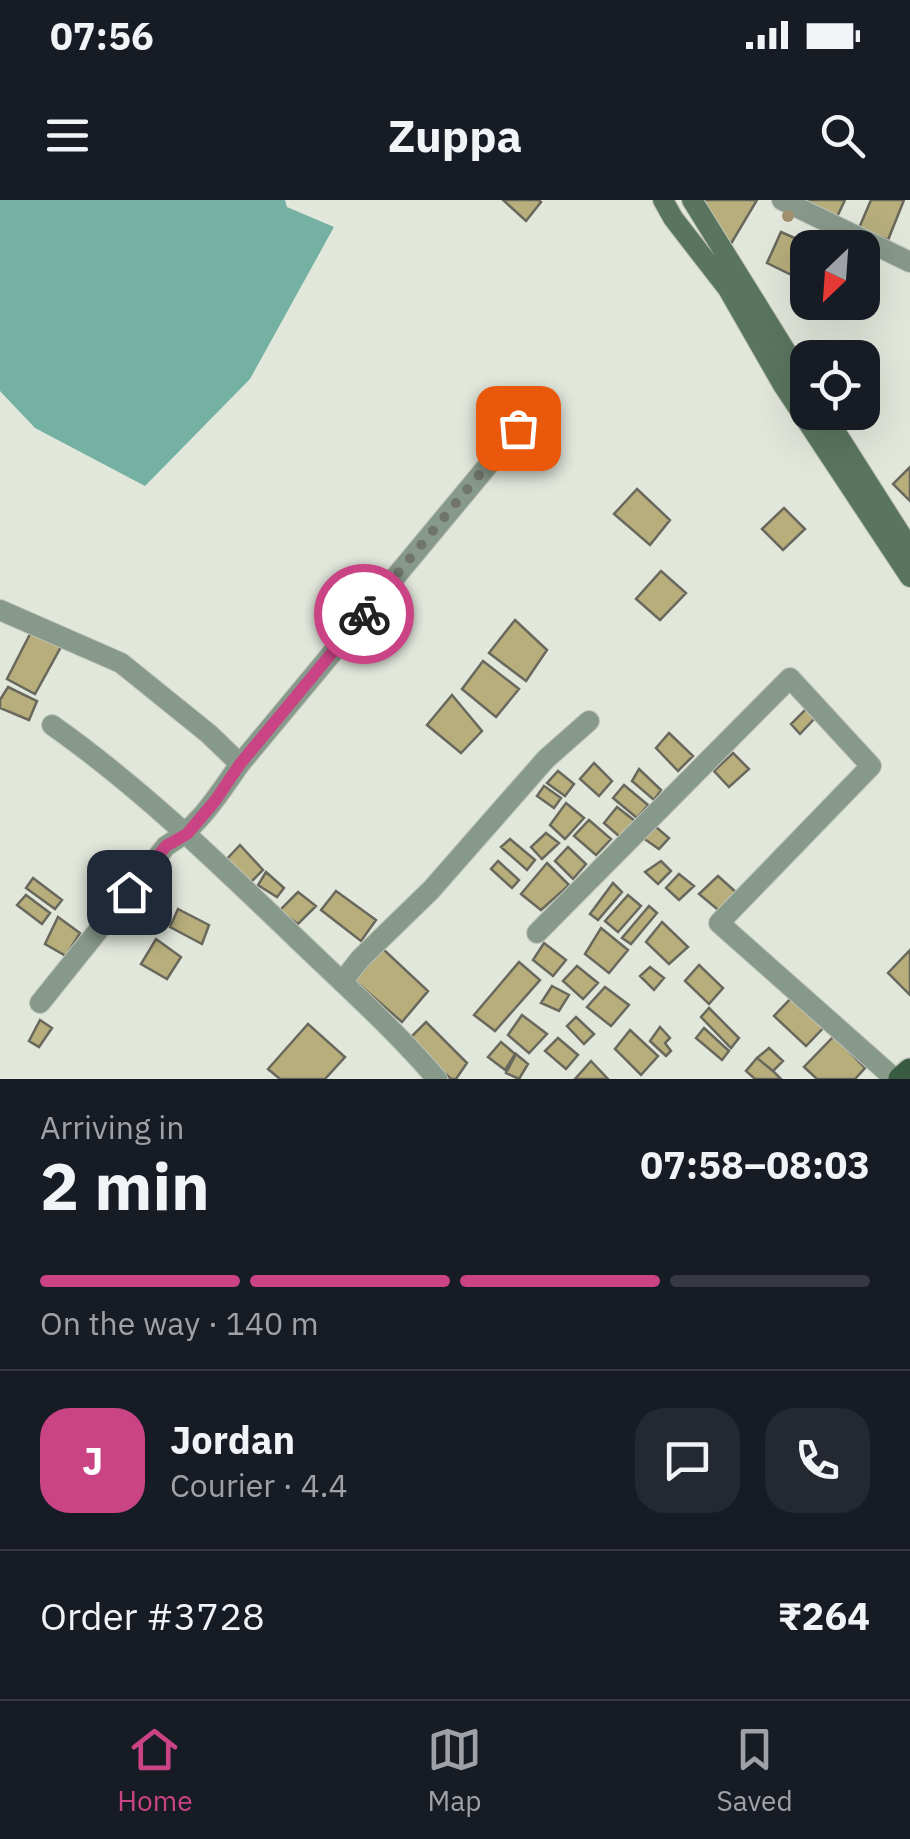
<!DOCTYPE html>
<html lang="en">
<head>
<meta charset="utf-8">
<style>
	body { margin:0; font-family:"IBM Plex Sans",sans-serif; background:#242831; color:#f1f3f6; height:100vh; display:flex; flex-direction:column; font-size:38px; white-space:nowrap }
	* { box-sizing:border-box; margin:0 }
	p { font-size:32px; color:#9ea1a6 }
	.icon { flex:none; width:55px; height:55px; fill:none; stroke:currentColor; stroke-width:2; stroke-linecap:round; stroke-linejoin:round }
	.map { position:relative; height:879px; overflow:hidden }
	.side { display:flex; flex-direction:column; background:#171b24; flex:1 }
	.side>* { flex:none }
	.needle { width:65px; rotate:205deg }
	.controls { position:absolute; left:790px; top:30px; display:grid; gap:20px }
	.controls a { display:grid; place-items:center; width:90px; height:90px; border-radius:20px; background:#171b24; box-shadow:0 10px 40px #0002; font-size:50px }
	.pin { position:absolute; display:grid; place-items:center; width:85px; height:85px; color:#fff; margin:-42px; border-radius:20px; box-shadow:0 5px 15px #0006 }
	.courier { position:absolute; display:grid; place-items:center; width:100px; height:100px; margin:-50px; border:8px solid #ca4485; border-radius:50%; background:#fff; color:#222; box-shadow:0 2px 12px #0007 }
	.summary em { font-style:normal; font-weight:700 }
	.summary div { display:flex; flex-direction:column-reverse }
	.summary { display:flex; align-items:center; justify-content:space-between; height:170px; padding:0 40px }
	h1 { font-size:65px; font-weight:700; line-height:75px }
	.bar { display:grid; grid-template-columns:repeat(4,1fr); gap:15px 10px; align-content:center; height:120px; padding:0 40px }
	.bar i { height:12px; border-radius:8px; background:#363941 }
	.bar .selected { background:#ca4485 }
	.bar p { grid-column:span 4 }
	.line { display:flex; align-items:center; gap:25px; padding:0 40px; border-top:2px solid #363941 }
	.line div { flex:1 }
	.round { display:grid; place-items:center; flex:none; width:105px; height:105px; border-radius:30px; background:#242831 }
	.status { display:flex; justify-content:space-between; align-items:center; height:70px; padding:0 50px; background:#171b24; direction:ltr }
	.status svg { height:28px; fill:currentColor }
	header { display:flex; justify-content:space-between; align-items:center; height:130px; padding:0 40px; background:#171b24; font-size:45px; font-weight:700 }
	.tabs { display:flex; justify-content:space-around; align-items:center; height:140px; border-top:2px solid #363941; background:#171b24; font-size:28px; color:#9ea1a6 }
	.tabs a { display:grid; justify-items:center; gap:5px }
	.tabs .selected { color:#ca4485 }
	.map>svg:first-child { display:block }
</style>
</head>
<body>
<div class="status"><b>07:56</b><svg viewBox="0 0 49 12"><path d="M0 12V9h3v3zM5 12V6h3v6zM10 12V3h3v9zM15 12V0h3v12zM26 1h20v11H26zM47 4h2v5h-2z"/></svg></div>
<header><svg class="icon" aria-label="menu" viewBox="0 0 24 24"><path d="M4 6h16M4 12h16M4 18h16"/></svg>Zuppa<svg class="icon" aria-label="search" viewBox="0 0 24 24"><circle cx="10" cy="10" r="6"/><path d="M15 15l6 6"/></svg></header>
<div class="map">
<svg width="910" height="879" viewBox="0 0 910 879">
	<rect width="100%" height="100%" fill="#e2e7dc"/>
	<path fill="#74b1a2" d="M0 0H285L287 7 334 27 250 179 145 286 35 228 0 191Z"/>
	<path fill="#b7ae7c" stroke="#69685d" stroke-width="2.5" d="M503 0H539L541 2 526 21Z
		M701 0H757L726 52Z
		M804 0H845L835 21Z
		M871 0H904L888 40 859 28Z
		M781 32 815 47 808 48V63L800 79 767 63Z
		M910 267V301L893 284Z
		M637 289 670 320 650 345 614 314Z
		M784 308 805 329 783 350 762 329Z
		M661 371 686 393 660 420 636 399Z
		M515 420 547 450 526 481 489 453Z
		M31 432 62 445 35 494 7 479Z
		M483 461 519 489 496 517 462 489Z
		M8 487 37 501 29 520 0 508V500Z
		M452 495 482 531 461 553 427 525Z
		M808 507 816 517 800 534 791 524Z
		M669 533 693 556 678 571 656 548Z
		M733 553 749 569 729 587 714 571Z
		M594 563 612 581 599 596 580 579Z
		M639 569 661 590 654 600 632 581Z
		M558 571 574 584 565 596 547 583Z
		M624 585 648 605 637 618 613 598Z
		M544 586 561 598 554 608 537 596Z
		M566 603 584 618 565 639 550 625Z
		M617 607 635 621 620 637 604 623Z
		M589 620 611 639 596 655 574 636Z
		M656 627 669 638 659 649 643 638Z
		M546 633 559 643 542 659 531 647Z
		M510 639 535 660 527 670 501 647Z
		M240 645 263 670 247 686 224 662Z
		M568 647 586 664 573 679 555 661Z
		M498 661 519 680 512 688 491 669Z
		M661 661 671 671 658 684 645 672Z
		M547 663 569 685 541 710 521 694Z
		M266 672 284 688 277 697 258 685Z
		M679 674 694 686 679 700 666 688Z
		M718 676 738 694 723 714 699 694Z
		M33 678 62 700 55 709 26 688Z
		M613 683 622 692 598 720 590 714Z
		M336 691 376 720 361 741 321 710Z
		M298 692 316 706 298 724 279 711Z
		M26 695 50 713 42 724 17 705Z
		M628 695 641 706 618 732 605 721Z
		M649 706 657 713 631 744 622 738Z
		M178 709 209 725 202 744 170 727Z
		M58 717 80 733 66 756 45 744Z
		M662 722 688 747 669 764 646 742Z
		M601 728 628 750 609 773 585 754Z
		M156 739 181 757 167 779 141 764Z
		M544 743 566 760 553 776 533 760Z
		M383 749 428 791 402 822 354 780Z
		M910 750V795L888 773Z
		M519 762 540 780 495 831 474 815Z
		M699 765 723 788 709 804 685 781Z
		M577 766 598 783 583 799 563 781Z
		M650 767 664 778 654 790 640 776Z
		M552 786 569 795 559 811 541 803Z
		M605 787 629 805 611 826 587 807Z
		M795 794 827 824 806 846 774 816Z
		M709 808 739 838 731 848 701 817Z
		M522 815 547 834 529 853 508 835Z
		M576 817 594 834 584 844 567 826Z
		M40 820 52 828 39 847 29 841Z
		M426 822 467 863 456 879H451L409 839Z
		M308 824 345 857 325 879H280L268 869Z
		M660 827 670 838 665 843 671 851 666 856 650 841Z
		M704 828 729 851 722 860 696 838Z
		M630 830 658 856 641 875 615 849Z
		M834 836 865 868 855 879H817L804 867Z
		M558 838 578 855 566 869 545 851Z
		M501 842 515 854 505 870 488 857Z
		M769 848 783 861 773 871 757 858Z
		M516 854 528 864 519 879 506 873Z
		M757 858 773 871 781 879H755L746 871Z
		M591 861 608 879H575Z"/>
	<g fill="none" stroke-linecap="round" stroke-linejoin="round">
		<g stroke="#bfc4ba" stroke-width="22">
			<path id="minor" d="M782 0 910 62
				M0 410 121 463 209 534 240 564C218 595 199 627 166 646L40 803
				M52 525C141 588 218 663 296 738 344 784 394 829 437 879
				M240 564 544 198
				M537 733 790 478 871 566 719 723 895 879
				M342 782 360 759 431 690 546 559 589 521"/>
		</g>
		<g stroke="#bfc4ba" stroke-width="22">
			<path id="secondary" d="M663 0 673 18 728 89 783 185 910 377
				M692 0 808 187
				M823 212 910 349"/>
		</g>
		<g stroke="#bfc4ba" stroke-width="28">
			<path id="primary" d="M901 879 910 871"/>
		</g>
		<use href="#minor" stroke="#87998a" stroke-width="20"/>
		<use href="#secondary" stroke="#5a755f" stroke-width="20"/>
		<use href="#primary" stroke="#395b41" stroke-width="25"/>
	</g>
	<circle fill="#a19171" cx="788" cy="16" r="6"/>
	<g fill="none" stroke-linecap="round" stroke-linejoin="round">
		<path stroke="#71746d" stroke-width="10" stroke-dasharray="0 18" d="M364 414 518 228"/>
		<path stroke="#ca4485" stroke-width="12" d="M129 692 166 646 187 634 215 601 240 564 364 414"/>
	</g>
</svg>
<div class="controls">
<a><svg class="needle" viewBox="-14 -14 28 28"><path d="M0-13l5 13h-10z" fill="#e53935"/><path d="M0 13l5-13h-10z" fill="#9ea1a6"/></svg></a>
<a><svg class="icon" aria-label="locate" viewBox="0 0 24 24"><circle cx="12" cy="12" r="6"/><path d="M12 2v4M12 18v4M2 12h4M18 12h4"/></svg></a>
</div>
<div class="pin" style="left:518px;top:228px;background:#ea580c"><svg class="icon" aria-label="bag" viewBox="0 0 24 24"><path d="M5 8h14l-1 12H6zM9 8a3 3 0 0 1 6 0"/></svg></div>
<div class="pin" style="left:129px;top:692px;background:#1f2937"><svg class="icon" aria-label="home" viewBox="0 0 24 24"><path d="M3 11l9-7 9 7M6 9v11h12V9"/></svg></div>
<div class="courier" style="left:364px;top:414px"><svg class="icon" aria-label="bike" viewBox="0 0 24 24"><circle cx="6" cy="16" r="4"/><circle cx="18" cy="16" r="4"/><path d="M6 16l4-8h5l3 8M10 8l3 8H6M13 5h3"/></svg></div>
</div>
<section class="side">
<div class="summary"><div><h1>2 min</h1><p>Arriving in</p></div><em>07:58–08:03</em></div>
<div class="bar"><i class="selected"></i><i class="selected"></i><i class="selected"></i><i></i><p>On the way · 140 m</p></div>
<div class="line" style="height:180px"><b class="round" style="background:#ca4485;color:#fff">J</b><div><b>Jordan</b><p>Courier · 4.4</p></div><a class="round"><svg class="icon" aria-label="chat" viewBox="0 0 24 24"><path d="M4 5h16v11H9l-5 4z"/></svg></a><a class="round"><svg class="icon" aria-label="phone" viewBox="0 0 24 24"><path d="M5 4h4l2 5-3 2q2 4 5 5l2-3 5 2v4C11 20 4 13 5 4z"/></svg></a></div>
<div class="line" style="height:130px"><div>Order #3728</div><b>₹264</b></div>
</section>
<nav class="tabs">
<a class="selected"><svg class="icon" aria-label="home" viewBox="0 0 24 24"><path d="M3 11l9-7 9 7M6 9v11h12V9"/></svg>Home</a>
<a><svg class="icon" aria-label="map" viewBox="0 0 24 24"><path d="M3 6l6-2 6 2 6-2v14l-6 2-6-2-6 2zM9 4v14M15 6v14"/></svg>Map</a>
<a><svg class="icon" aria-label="saved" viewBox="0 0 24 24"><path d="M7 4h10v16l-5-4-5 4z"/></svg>Saved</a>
</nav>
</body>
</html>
